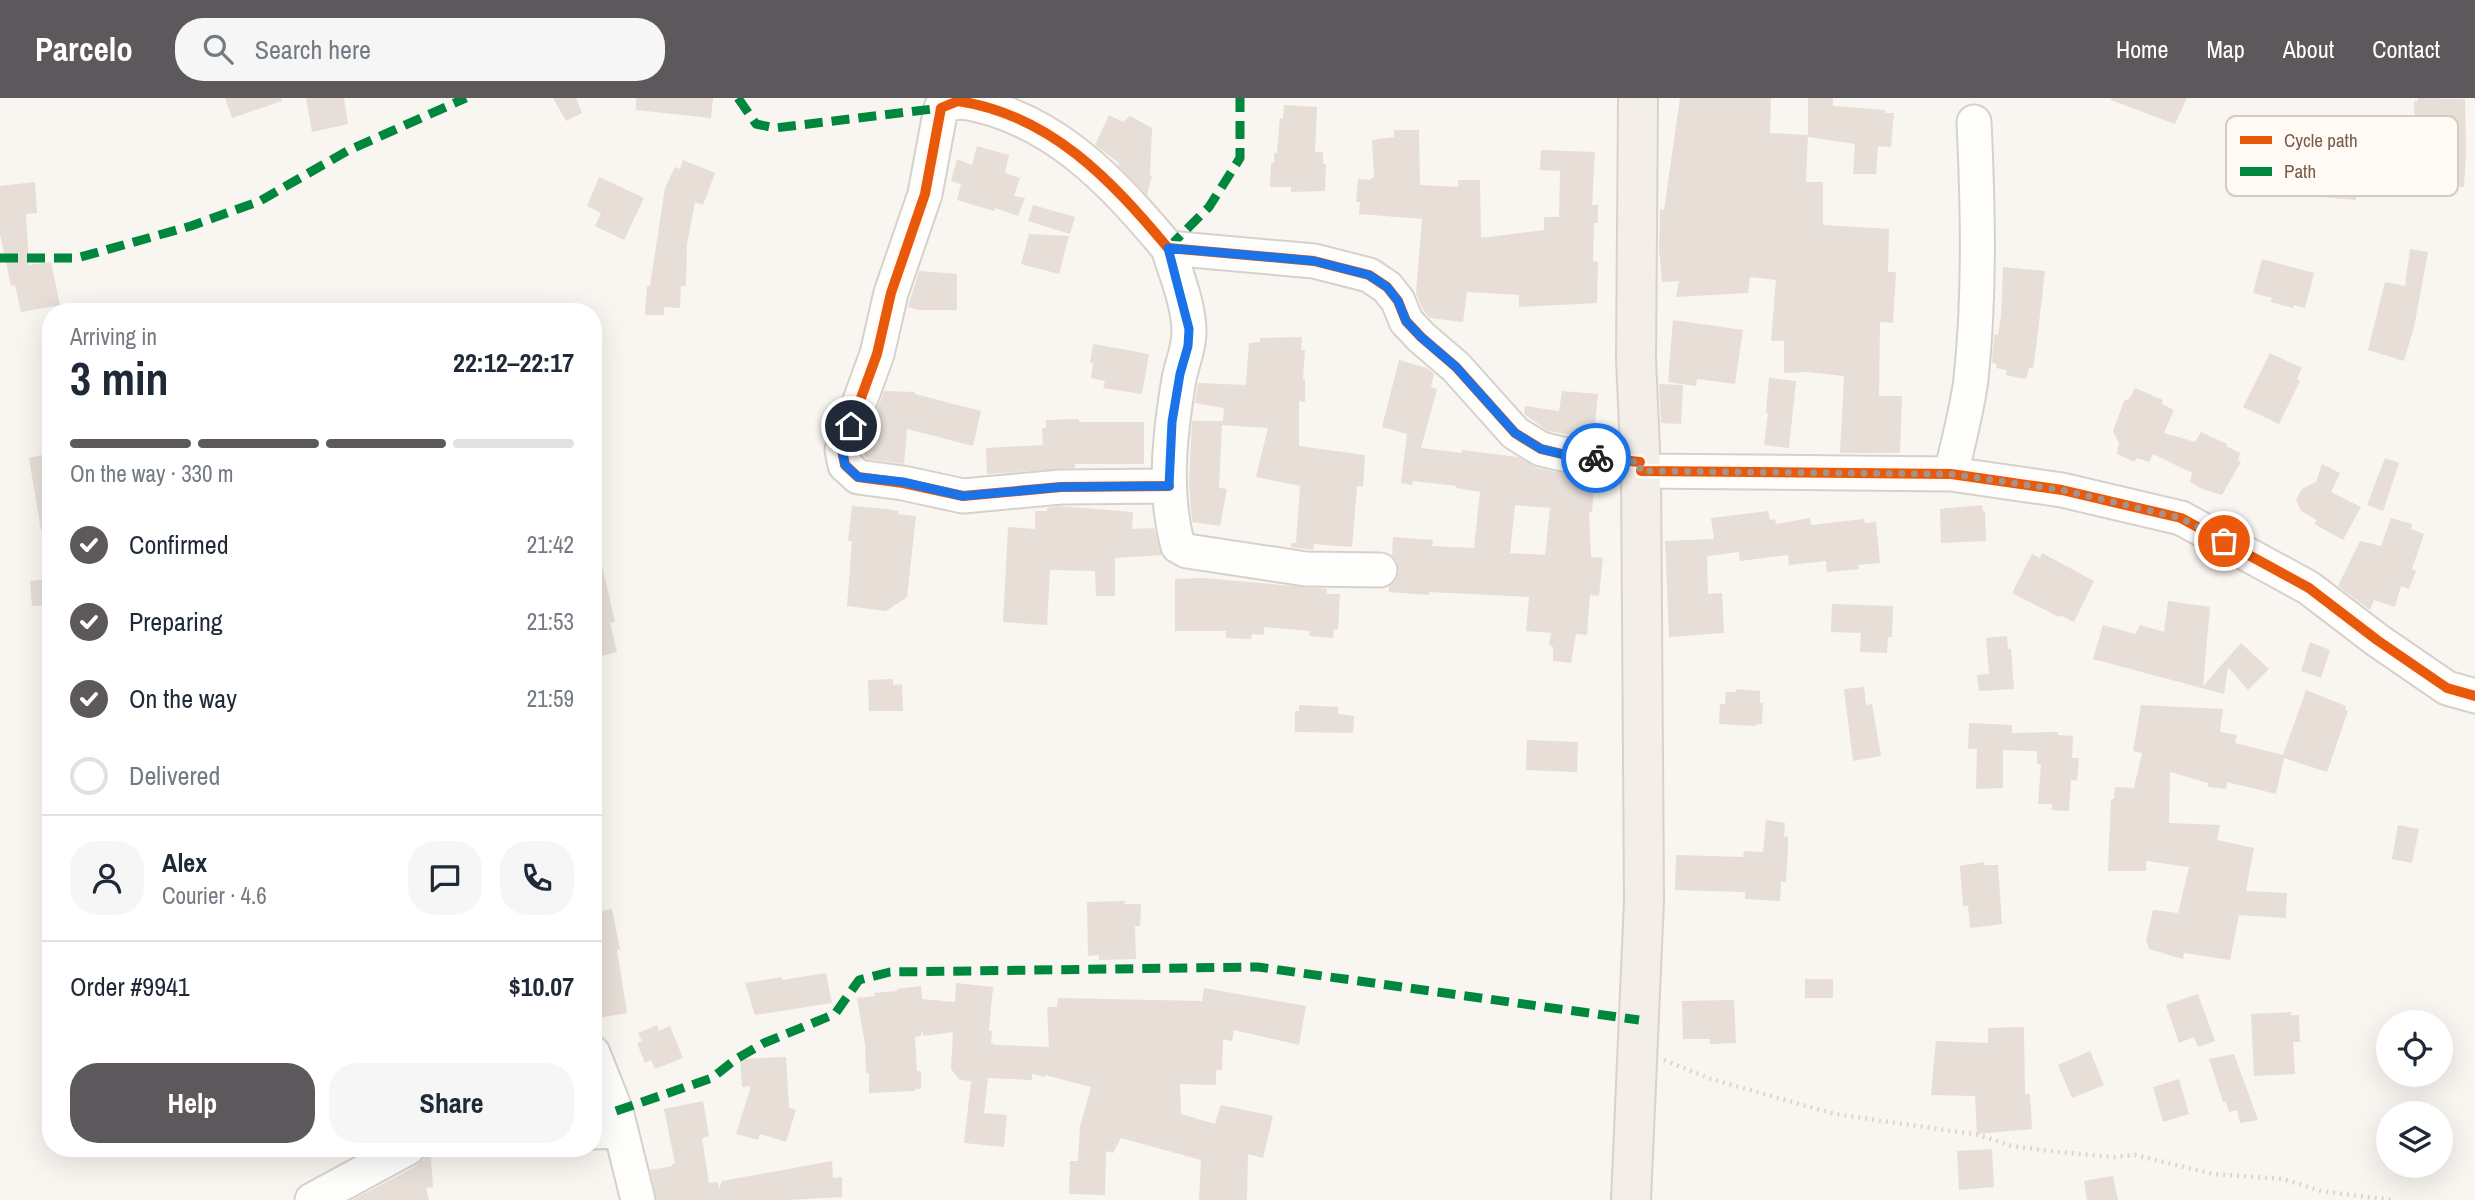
<!DOCTYPE html>
<html lang="en">
<head>
<meta charset="utf-8">
<style>
	body { margin:0; font-family:"Archivo Narrow",sans-serif; background:#f6f6f7; color:#1f2937; height:100vh; display:flex; flex-direction:column; font-size:26px; white-space:nowrap }
	* { box-sizing:border-box; margin:0 }
	p { font-size:23px; color:#747a83 }
	.icon { flex:none; width:38px; height:38px; fill:none; stroke:currentColor; stroke-width:2; stroke-linecap:round; stroke-linejoin:round }
	.map { position:relative; flex:1; overflow:hidden }
	.details { position:absolute; left:42px; top:205px; width:560px; height:854px; display:flex; flex-direction:column; background:#fff; border-radius:28px; box-shadow:0 7px 28px #0002 }
	.details>* { flex:none }
	.controls { position:absolute; left:2376px; top:912px; display:grid; gap:14px }
	.controls a { display:grid; place-items:center; width:77px; height:77px; border-radius:50%; background:#fff; box-shadow:0 7px 28px #0002; font-size:35px }
	.pin { position:absolute; display:grid; place-items:center; width:60px; height:60px; color:#fff; margin:-30px; border:4px solid #fff; border-radius:50%; box-shadow:0 2px 7px #0007 }
	.courier { position:absolute; display:grid; place-items:center; width:70px; height:70px; margin:-35px; border:5px solid #1a73e8; border-radius:50%; background:#fff; color:#222; box-shadow:0 2px 9px #0007 }
	.overview em { font-style:normal; font-weight:800 }
	.overview div { display:flex; flex-direction:column-reverse }
	.overview { display:flex; align-items:center; justify-content:space-between; height:119px; padding:0 28px }
	h1 { font-size:46px; font-weight:800; line-height:52px }
	.bar { display:grid; grid-template-columns:repeat(4,1fr); gap:10px 7px; align-content:center; height:84px; padding:0 28px }
	.bar i { height:9px; border-radius:5px; background:#e0e1e3 }
	.bar .selected { background:#5c585b }
	.bar p { grid-column:span 4 }
	.line { display:flex; align-items:center; gap:18px; padding:0 28px; border-top:2px solid #e0e1e3 }
	.line div { flex:1 }
	.round { display:grid; place-items:center; flex:none; width:74px; height:74px; border-radius:28px; background:#f6f6f7 }
	ol { padding:0 28px; list-style:none }
	li { display:flex; align-items:center; gap:21px; height:77px }
	li p { margin-inline-start:auto }
	li .icon { padding:7px; border-radius:50%; background:#5c585b; color:#fff; stroke-width:4 }
	li:last-child { color:#747a83 }
	li i { width:38px; height:38px; border:4px solid #e0e1e3; border-radius:50% }
	.action { display:flex; gap:14px; margin-top:auto; padding:14px 28px }
	.action a { flex:1; height:80px; border-radius:28px; background:#5c585b; color:#fff; font-size:28px; font-weight:800; line-height:80px; text-align:center }
	.action a+a { background:#f6f6f7; color:#1f2937 }
	header { display:flex; align-items:center; gap:42px; box-sizing:border-box; height:98px; padding:0 35px; background:#5c585b; color:#fff }
	header strong { font-size:33px }
	nav { display:flex; gap:38px; margin-inline-start:auto; font-size:24px }
	.search { width:490px; height:63px; background:#f6f6f7; display:flex; align-items:center; gap:18px; box-sizing:border-box; padding:0 24px; border-radius:28px; color:#747a83; font-size:26px }
	.map>svg:first-child { display:block }
</style>
</head>
<body>
<header>
<strong>Parcelo</strong>
<div class="search"><svg class="icon" aria-label="search" viewBox="0 0 24 24"><circle cx="10" cy="10" r="6"/><path d="M15 15l6 6"/></svg>Search here</div>
<nav><a>Home</a><a>Map</a><a>About</a><a>Contact</a></nav>
</header>
<div class="map">
<svg width="2475" height="1102" viewBox="0 0 2475 1102">
	<rect width="100%" height="100%" fill="#f9f5f0"/>
	<path fill="#e6ded7" fill-rule="evenodd" d="M225 0H281L282 3 232 20Z
		M306 0H344L348 26 312 34Z
		M553 0H576L582 15 566 23Z
		M636 0H713L711 20 636 12Z
		M1680 0H1771L1770 35 1808 37 1806 84H1823V127L1889 131 1888 174H1896L1893 225 1880 224 1879 298H1902L1900 355H1840L1844 278 1807 274 1784 275V243H1771L1776 182 1750 179 1748 195 1676 199 1679 183 1662 184 1659 151 1660 111 1664 112Z
		M1808 0H1833V8L1885 12V15H1894L1891 49 1878 48 1876 76H1853L1855 46 1808 39Z
		M2111 0H2187L2175 26 2111 2Z
		M2418 0 2465 1 2466 55 2464 89 2406 84 2408 65H2411L2412 48H2416L2414 3H2418Z
		M1284 7 1317 9 1315 54H1323V66H1326L1325 93 1291 94V89H1270L1271 65H1274V55H1277L1280 20H1283Z
		M1109 17 1123 24 1130 18 1152 30 1150 77 1152 78 1147 97 1118 67 1119 65 1095 47Z
		M1394 32H1419L1420 87 1458 89V82H1480L1481 140 1544 132V119H1559L1560 73 1540 72 1541 52 1595 54 1592 107H1598V125H1594L1593 163 1598 164 1597 205 1519 209V197L1467 194 1463 224 1430 220 1423 212 1416 196 1422 121 1359 116 1360 104H1356L1358 81 1371 82V80H1374L1372 42 1394 39Z
		M977 48 1009 57 1005 75 1020 80 1014 98 1025 100 1018 118 995 110 994 113 957 102 961 86 951 83 957 61 972 67Z
		M2339 59 2373 61 2370 98 2357 97 2356 102 2320 99 2322 62 2338 63Z
		M683 62 715 75 703 107 695 104 687 146 686 188H681L680 210 664 209V217H645L647 188H650L665 90 675 69 680 71Z
		M599 79 644 100 624 142 595 128 601 115 587 108Z
		M35 84 37 115 26 116 29 167 51 164 60 207 21 214 15 187 11 188 0 136V88Z
		M1033 107 1075 119 1070 136 1028 123Z
		M1029 136 1069 138 1059 176 1021 166Z
		M2410 151 2428 154 2414 229 2404 263 2368 252 2385 184 2405 188Z
		M2262 161 2314 175 2305 210 2294 207 2293 210 2271 204 2272 200 2253 195Z
		M2003 169 2045 173 2036 251 2033 270H2029L2026 281 2006 277 2007 272 1996 270 1997 266 1992 265 1994 236 1998 237 2001 218Z
		M919 173 957 176V212H918L908 209Z
		M1673 222 1743 232 1735 286 1697 281 1696 288 1668 284Z
		M1302 239 1301 252H1305L1303 281H1305V304L1299 303V348L1365 357 1363 389 1357 388 1352 449 1314 446 1313 452 1291 449V445H1296L1300 388 1256 379 1268 330 1222 327 1219 390 1227 391 1220 428 1192 424 1189 385 1192 323H1223L1224 310 1195 305 1198 285 1246 287 1249 245 1260 244V240Z
		M1093 246 1149 256 1142 296 1103 290 1105 283 1091 280 1093 265H1090Z
		M2270 255 2302 270 2297 281 2300 283 2279 326 2243 309Z
		M1399 262 1427 270 1434 276 1431 289 1437 291 1421 350 1462 355V352L1518 359 1537 370 1560 375 1595 379 1592 414H1589L1591 459 1603 460 1599 498 1590 497 1587 537 1576 536 1571 565 1553 563V549L1549 547 1551 535 1526 533 1529 499 1429 494V497L1389 494V489L1396 482 1399 473 1397 463 1392 457 1393 439 1433 442 1432 448 1474 450 1480 394 1456 390 1457 388 1413 383 1412 387 1401 385 1407 336 1382 329ZM1515 407 1550 410 1545 457 1510 455Z
		M1769 280 1796 283 1789 350 1764 347 1768 315H1766Z
		M1659 286 1683 287 1681 326 1661 325Z
		M2135 290 2163 302 2162 306 2174 312 2164 335 2195 344 2201 334 2227 346 2226 348 2240 355 2238 362 2241 364 2222 397 2202 391 2190 384 2192 375 2153 356 2149 364 2137 360 2134 364 2117 356 2119 345 2113 333 2124 303 2130 300Z
		M884 293 915 294V296L981 313 973 348 907 331 904 366 867 361 862 354Z
		M1562 293 1598 296 1595 327 1591 326 1590 340 1548 333 1524 316 1525 308 1559 313Z
		M1079 321V324H1144V366H1075V370L987 376 986 350 1043 347 1042 330H1046V322Z
		M51 355V431L41 432 29 360Z
		M2385 360 2399 365 2383 413 2367 407Z
		M2322 366 2340 375 2331 394 2361 409 2343 442 2314 426 2317 422 2301 413 2296 402 2302 391 2316 384Z
		M1982 407 1983 413H1985L1986 443 1941 445 1940 411Z
		M852 408 887 411 899 413 898 416 916 418 907 499 886 513 847 508 852 443H848Z
		M1060 408 1133 414 1132 431 1154 430 1162 457 1115 460V498H1096L1095 473 1050 472 1047 527 1003 524 1008 429 1035 431V413H1047V410Z
		M1768 413 1770 422 1775 421 1776 426 1810 420 1811 427 1864 421 1865 425 1876 424 1880 465 1858 467 1859 471 1827 474 1826 463 1789 467 1788 457 1740 463 1739 454 1707 458 1708 496 1722 495 1724 535 1669 539 1665 443 1714 441 1711 420Z
		M2391 420 2412 426 2411 431 2424 436 2412 471 2416 473 2409 491 2401 488 2395 509 2374 502 2370 512 2338 488 2360 443 2381 448Z
		M2042 455 2094 483 2074 524 2060 517 2059 519 2012 495 2032 456 2040 460Z
		M601 463 615 524 610 525 617 554 593 560V464Z
		M1203 480 1327 491V496H1340L1338 532 1334 531 1333 540 1309 538 1310 533 1264 529V537L1252 536 1251 541 1226 540V533H1175V481Z
		M51 481V507L32 508 30 483Z
		M2168 503 2210 509 2203 588 2241 545 2269 571 2248 592 2228 569 2224 596 2093 561 2103 527 2135 536 2140 527 2164 534Z
		M1832 506 1893 508 1892 539H1888L1887 555 1860 554 1861 535 1831 534Z
		M2007 538 2008 551H2011L2014 591 1979 593 1977 577 1989 576 1986 540Z
		M2310 544 2330 552 2321 580 2301 573Z
		M893 581V587L902 586 903 613H869L868 582Z
		M1864 589 1866 607 1872 606 1881 658 1853 663 1844 591Z
		M1736 591 1760 593V605H1763L1762 626H1756V628L1719 626 1720 606H1725L1726 594H1736Z
		M2306 592 2346 608 2345 612 2348 613 2327 674 2284 660 2276 696 2227 684 2226 691 2208 689V685L2170 674 2169 725 2220 727 2217 742 2254 750 2246 793 2287 795 2286 820 2239 817 2230 862 2184 855 2183 861 2149 851 2146 842 2153 812 2178 815 2189 769 2146 763V773H2108L2111 701H2114L2115 689 2134 690 2142 655 2133 653 2141 607 2223 611 2220 634 2237 637 2235 645 2283 657Z
		M1299 607 1338 609V616L1354 618 1353 635 1295 634V613H1299Z
		M1969 625 2012 627V635L2058 634V637L2073 638 2072 660H2079L2077 683 2071 682 2069 713 2052 712V706H2038L2041 666H2037V653L2003 652V690L1976 691 1977 651H1968Z
		M1527 642 1578 644 1577 674 1526 672Z
		M1766 722 1785 725 1784 739 1788 738V749L1786 784H1781L1780 803 1745 801V794L1675 792 1676 757 1743 759 1744 753 1763 754Z
		M2398 727 2419 731 2412 765 2392 761Z
		M1984 764V767H1998L2002 826 1970 830 1968 808H1963L1960 768Z
		M1125 803 1124 806H1141L1140 828H1135L1136 861 1099 862V857L1088 858 1087 804Z
		M612 811 620 851 617 852 627 915 593 921V815Z
		M826 875 832 905 755 917 745 885 782 879V882Z
		M1805 881H1833V900H1805Z
		M956 885 993 889 989 933H992L991 945 996 947 1049 949 1047 909H1057L1058 900 1202 903 1204 890 1306 908 1299 947 1234 932 1232 943 1223 941 1222 972H1216V987L1180 986 1181 1016 1215 1026 1221 1007 1273 1018 1263 1060 1248 1056 1247 1102H1199L1201 1062 1121 1040 1113 1055 1106 1053 1105 1097 1069 1096 1070 1063H1078L1080 1029 1091 989 1045 977V979L1032 976V982L988 980 984 1015 1007 1017 1004 1049 964 1045 971 983 960 982 951 971 953 934 924 938 921 933V938L915 939 917 973H921V991H915V993L869 995V975H866L865 946 857 900 875 898 874 895 897 893V891L921 888 922 901 955 904Z
		M2198 896 2215 943 2198 949 2194 939 2179 945 2166 907Z
		M1734 902 1736 945 1710 946V941H1683L1682 903Z
		M2291 914V917H2299L2300 944H2293L2295 976 2254 978 2251 916Z
		M657 927 659 933 670 928 683 960 655 971 651 962 645 965 637 945 642 943 638 935Z
		M2024 929 2025 996H2030L2032 1031 1977 1036 1975 998 1931 997 1936 943 1988 945V930Z
		M2090 953 2104 987 2072 1000 2058 967Z
		M2234 956 2253 1008 2258 1022 2240 1025 2237 1012 2229 1014 2226 1004H2223L2209 961Z
		M786 959 789 1010 796 1012 786 1044 760 1036 758 1042 736 1036 751 988 742 989 740 961Z
		M2179 981 2189 1016 2163 1024 2153 989Z
		M703 1003 709 1038 702 1040 709 1085 718 1084 719 1091 722 1083 832 1063 833 1080 842 1079V1099L788 1102H657L650 1072 672 1068V1066L675 1065 664 1011Z
		M1992 1051 1994 1089 1959 1092 1957 1053Z
		M426 1056H430L431 1062 433 1089 426 1090 429 1102H352L413 1070 424 1061Z
		M2113 1078 2118 1102H2087L2084 1083Z"/>
	<g fill="none" stroke-linecap="round" stroke-linejoin="round">
		<g stroke="#d7d1cb" stroke-width="37">
			<path id="minor" d="M957 0 958 3C1051 17 1111 82 1168 150L1314 163 1369 177 1387 189 1398 203 1406 223 1421 239 1456 269 1515 335 1541 351 1562 356 1640 364
				M958 3 941 10 925 96 891 195 877 256 842 352 845 367 858 379 903 385 963 398 1061 389 1169 388
				M1168 150C1176 176 1189 207 1189 234 1189 251 1182 265 1179 281 1170 335 1163 394 1178 448L1187 453 1306 471 1380 472
				M1641 373 1951 376 2062 392 2181 420 2309 490 2377 542 2447 590 2475 598
				M1951 376C1958 345 1967 313 1971 281 1980 196 1978 109 1974 24
				M593 955 616 1013 638 1102
				M593 1034 621 1033
				M312 1102 408 1050"/>
		</g>
		<g stroke="#dad1cc" stroke-width="42">
			<path id="major" d="M1631 1102 1644 802 1641 373 1636 262 1638 0"/>
		</g>
		<path stroke="#dcd5d0" stroke-width="4.5" stroke-dasharray="2 5" stroke-linecap="butt" d="M1664 962 1711 981 1835 1016 1979 1037 2012 1048 2058 1054 2114 1059 2135 1057 2213 1076 2283 1081 2321 1093 2391 1102"/>
		<use href="#minor" stroke="#fefefd" stroke-width="33"/>
		<use href="#major" stroke="#f3eee8" stroke-width="38"/>
		<path stroke="#00873e" stroke-width="9" stroke-dasharray="18 9" stroke-linecap="butt" d="M738 0 756 26 775 30 941 10
			M1168 150 1209 109 1240 60V0
			M0 160H77L191 128 260 103 347 53 466 0
			M616 1013 712 980 736 961 764 945 835 916 859 882 890 874 1258 869 1639 922"/>
		<g stroke="#fffaf3" stroke-width="15">
			<path id="cycleway" d="M957 0 958 3C1051 17 1111 82 1168 150L1314 163 1369 177 1387 189 1398 203 1406 223 1421 239 1456 269 1515 335 1541 351 1562 356 1640 364
				M958 3 941 10 925 96 891 195 877 256 842 352 845 367 858 379 903 385 963 398 1061 389 1169 388
				M1641 373 1951 376 2062 392 2181 420 2309 490 2377 542 2447 590 2475 598"/>
		</g>
		<use href="#cycleway" stroke="#e8590c" stroke-width="10"/>
	</g>
	<g fill="none" stroke-linecap="round" stroke-linejoin="round">
		<path stroke="#a69286" stroke-width="7" stroke-dasharray="0 12.6" d="M1596 360 1640 364V373L1951 376 2062 392 2181 420 2224 443"/>
		<path stroke="#1a73e8" stroke-width="9" d="M851 328 842 352 845 367 858 379 903 384 963 398 1061 389 1169 388 1172 324 1180 276 1188 248 1189 231 1168 150 1314 163 1369 177 1387 189 1398 203 1406 223 1421 239 1456 269 1515 335 1541 351 1562 356 1596 360"/>
	</g>
	<rect x="2226" y="18" width="232" height="80" rx="10" fill="#fffaf3" stroke="#d7cbc1" stroke-width="2"/>
	<rect x="2240" y="38" width="32" height="8" fill="#e8590c"/>
	<rect x="2240" y="69" width="32" height="9" fill="#00873e"/>
	<g font-size="19" fill="#7a5c4d">
		<text x="2284" y="49">Cycle path</text>
		<text x="2284" y="80">Path</text>
	</g>
</svg>
<div class="controls">
<a><svg class="icon" aria-label="locate" viewBox="0 0 24 24"><circle cx="12" cy="12" r="6"/><path d="M12 2v4M12 18v4M2 12h4M18 12h4"/></svg></a>
<a><svg class="icon" aria-label="layers" viewBox="0 0 24 24"><path d="M12 4l9 5-9 5-9-5zM3 14l9 5 9-5"/></svg></a>
</div>
<div class="pin" style="left:2224px;top:443px;background:#ea580c"><svg class="icon" aria-label="bag" viewBox="0 0 24 24"><path d="M5 8h14l-1 12H6zM9 8a3 3 0 0 1 6 0"/></svg></div>
<div class="pin" style="left:851px;top:328px;background:#1f2937"><svg class="icon" aria-label="home" viewBox="0 0 24 24"><path d="M3 11l9-7 9 7M6 9v11h12V9"/></svg></div>
<div class="courier" style="left:1596px;top:360px"><svg class="icon" aria-label="bike" viewBox="0 0 24 24"><circle cx="6" cy="16" r="4"/><circle cx="18" cy="16" r="4"/><path d="M6 16l4-8h5l3 8M10 8l3 8H6M13 5h3"/></svg></div>
<section class="details">
<div class="overview"><div><h1>3 min</h1><p>Arriving in</p></div><em>22:12–22:17</em></div>
<div class="bar"><i class="selected"></i><i class="selected"></i><i class="selected"></i><i></i><p>On the way · 330 m</p></div>
<ol>
<li><svg class="icon" aria-label="check" viewBox="0 0 24 24"><path d="M5 12l5 5 9-10"/></svg>Confirmed<p>21:42</p></li>
<li><svg class="icon" aria-label="check" viewBox="0 0 24 24"><path d="M5 12l5 5 9-10"/></svg>Preparing<p>21:53</p></li>
<li><svg class="icon" aria-label="check" viewBox="0 0 24 24"><path d="M5 12l5 5 9-10"/></svg>On the way<p>21:59</p></li>
<li><i></i>Delivered</li>
</ol>
<div class="line" style="height:126px"><a class="round"><svg class="icon" aria-label="person" viewBox="0 0 24 24"><circle cx="12" cy="8" r="4"/><path d="M4 21q1-7 8-7t8 7"/></svg></a><div><b>Alex</b><p>Courier · 4.6</p></div><a class="round"><svg class="icon" aria-label="chat" viewBox="0 0 24 24"><path d="M4 5h16v11H9l-5 4z"/></svg></a><a class="round"><svg class="icon" aria-label="phone" viewBox="0 0 24 24"><path d="M5 4h4l2 5-3 2q2 4 5 5l2-3 5 2v4C11 20 4 13 5 4z"/></svg></a></div>
<div class="line" style="height:91px"><div>Order #9941</div><b>$10.07</b></div>
<div class="action"><a>Help</a><a>Share</a></div>
</section>
</div>
</body>
</html>
